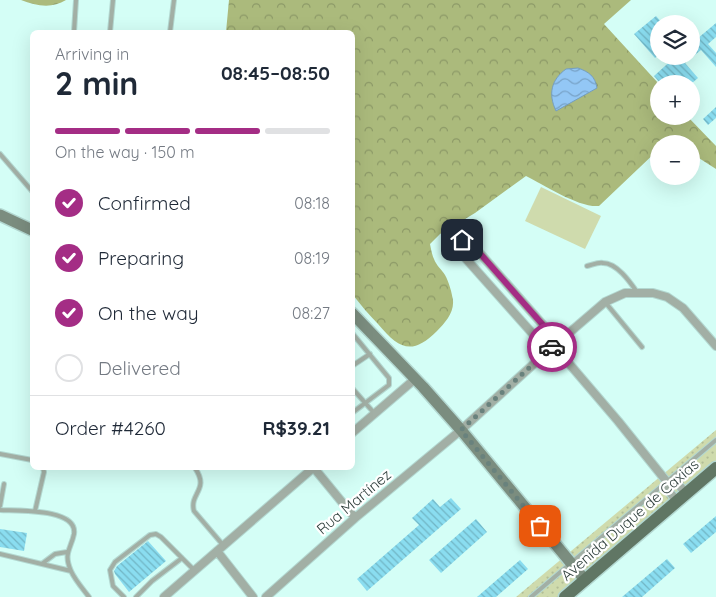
<!DOCTYPE html>
<html lang="en">
<head>
<meta charset="utf-8">
<style>
	body { margin:0; font-family:Quicksand,sans-serif; background:#f6f6f7; color:#1f2937; height:100vh; display:flex; flex-direction:column; font-size:19px; white-space:nowrap }
	* { box-sizing:border-box; margin:0 }
	p { font-size:16px; color:#747a83 }
	.icon { flex:none; width:28px; height:28px; fill:none; stroke:currentColor; stroke-width:2; stroke-linecap:round; stroke-linejoin:round }
	.map { position:relative; flex:1; overflow:hidden }
	.side { position:absolute; left:30px; top:30px; width:325px; height:440px; display:flex; flex-direction:column; background:#fff; border-radius:8px; box-shadow:0 5px 20px #0002 }
	.side>* { flex:none }
	.controls { position:absolute; left:650px; top:15px; display:grid; gap:10px }
	.controls a { display:grid; place-items:center; width:50px; height:50px; border-radius:50%; background:#fff; box-shadow:0 5px 20px #0002; font-size:25px }
	.pin { position:absolute; display:grid; place-items:center; width:42px; height:42px; color:#fff; margin:-21px; border-radius:10px; box-shadow:0 2px 8px #0006 }
	.courier { position:absolute; display:grid; place-items:center; width:50px; height:50px; margin:-25px; border:4px solid #a42d85; border-radius:50%; background:#fff; color:#222; box-shadow:0 1px 6px #0007 }
	.summary em { font-style:normal; font-weight:700 }
	.summary div { display:flex; flex-direction:column-reverse }
	.summary { display:flex; align-items:center; justify-content:space-between; height:85px; padding:0 25px }
	h1 { font-size:32px; font-weight:700; line-height:38px }
	.bar { display:grid; grid-template-columns:repeat(4,1fr); gap:8px 5px; align-content:center; height:60px; padding:0 25px }
	.bar i { height:6px; border-radius:4px; background:#e0e1e3 }
	.bar .active { background:#a42d85 }
	.bar p { grid-column:span 4 }
	.line { display:flex; align-items:center; gap:12px; padding:0 25px; border-top:1px solid #e0e1e3 }
	.line div { flex:1 }
	ol { padding:0 25px; list-style:none }
	li { display:flex; align-items:center; gap:15px; height:55px }
	li p { margin-inline-start:auto }
	li .icon { padding:5px; border-radius:50%; background:#a42d85; color:#fff; stroke-width:4 }
	li:last-child { color:#747a83 }
	li i { width:28px; height:28px; border:2px solid #e0e1e3; border-radius:50% }
	.map>svg:first-child { display:block }
</style>
</head>
<body>
<div class="map">
<svg width="716" height="597" viewBox="0 0 716 597">
	<defs>
		<pattern id="forest-crowns" width="20" height="18" patternUnits="userSpaceOnUse" patternTransform="scale(1.25)"><rect width="20" height="18" fill="#abba7c"/><path d="M2 6a3 3 0 1 1 6 0M12 15a3 3 0 1 1 6 0" fill="none" stroke="#8c9967"/></pattern>
		<pattern id="park-dots" width="8" height="8" patternUnits="userSpaceOnUse" patternTransform="scale(1.25)"><rect width="8" height="8" fill="#cfdbad"/><path d="M2 2h.1M6 6h.1" fill="none" stroke="#b2bd96" stroke-width="1.8" stroke-linecap="round"/></pattern>
		<pattern id="water-waves" width="16" height="10" patternUnits="userSpaceOnUse" patternTransform="scale(1.25)"><rect width="16" height="10" fill="#93c7f5"/><path d="M0 5q4-4 8 0t8 0" fill="none" stroke="#78a3c8"/></pattern>
		<pattern id="building-back-hatch" width="6" height="6" patternUnits="userSpaceOnUse" patternTransform="scale(1.25)"><rect width="6" height="6" fill="#8addf0"/><path d="M-1 5l2 2M0 0l6 6M5-1l2 2" fill="none" stroke="#71b5c4"/></pattern>
	</defs>
	<rect width="100%" height="100%" fill="#d4fef6"/>
	<path fill="#cfdbad" d="M541 187 601 216 585 249 525 221Z"/>
	<path fill="url(#forest-crowns)" d="M21 0H66C52 9 36 6 21 0Z
		M229 0H631L604 24 659 84V116H687L716 146V169L691 153V144H675L667 141 664 144H659V149L599 206C579 208 544 185 526 176L475 213 440 234 430 244C431 249 432 255 434 259 436 265 442 270 445 275 449 282 452 293 453 301 454 313 445 323 437 331 412 356 399 349 378 324 369 315 361 305 353 295L352 32H226Z"/>
	<path fill="url(#park-dots)" d="M716 430V470L568 597H516Z"/>
	<path fill="url(#water-waves)" stroke="#759ebe" d="M578 68C589 72 595 76 597 88L556 111C548 94 551 80 566 69Z"/>
	<path fill="url(#building-back-hatch)" d="M656 16 663 24H659V55L655 58 634 34Z
		M716 23V37L708 44 716 53V67L701 50 685 63 698 78 691 84H661L654 76 676 56H691V44Z
		M716 107V118L708 125 703 119Z
		M451 498 461 509 367 591 357 579 419 525 412 518 433 499 440 507Z
		M716 516V532L691 553 683 544Z
		M476 519 487 532 441 573 429 560Z
		M0 529 27 533 24 551 0 547Z
		M148 541 166 561 129 592 115 574 114 571 117 566Z
		M667 559 675 568 642 597H622Z
		M520 560 528 569 496 597H477Z"/>
	<g fill="none" stroke-linecap="round" stroke-linejoin="round">
		<g stroke="#b3d8d1" stroke-width="6">
			<path id="lane" d="M74 32 76 0
				M110 32 113 0
				M170 32 174 0
				M0 154 32 191
				M587 266C592 265 598 262 603 263 617 263 630 282 637 292
				M605 302 642 347
				M352 333 389 378V385L352 413
				M352 366 370 354
				M352 388 375 414
				M0 454 32 460
				M195 468C210 490 189 493 194 511L223 545
				M0 506 4 484
				M0 510C16 511 78 508 74 534 71 549 63 553 71 571 75 580 83 589 89 597
				M35 511 44 472 43 468
				M0 554 71 571
				M43 563 55 554 67 552
				M124 597 113 586 110 570 115 562 150 535 156 534 161 537 195 571
				M136 597 152 581 182 558
				M531 597 716 440"/>
		</g>
		<g stroke="#b3d8d1" stroke-width="10">
			<path id="street" d="M566 360 548 351 460 252 457 246 458 242 461 239 470 242 558 342 566 360 618 421 667 482 668 490 677 501
				M352 433 415 379
				M314 468 355 518
				M667 482 677 483 686 493
				M217 551 253 597
				M164 597 313 468
				M266 597 355 518 461 430 548 351 605 302 625 293H653L667 297 683 308 716 346"/>
		</g>
		<g stroke="#b3d8d1" stroke-width="14">
			<path id="secondary" d="M0 215 32 230
				M352 313 423 387 461 430 585 580"/>
		</g>
		<g stroke="#b3d8d1" stroke-width="15">
			<path id="primary" d="M565 597 716 468"/>
		</g>
		<use href="#lane" stroke="#a2afa5" stroke-width="4"/>
		<use href="#street" stroke="#a2afa5" stroke-width="8"/>
		<use href="#secondary" stroke="#7b8d7f" stroke-width="11"/>
		<use href="#primary" stroke="#607664" stroke-width="12"/>
	</g>
	<g fill="none" stroke-linecap="round" stroke-linejoin="round">
		<path stroke="#69827d" stroke-width="5" stroke-dasharray="0 9" d="M540 526 461 430 552 347"/>
		<path stroke="#a42d85" stroke-width="6" d="M462 240 470 242 558 342 552 347"/>
	</g>
	<g text-anchor="middle" stroke-width="4.5" stroke-linejoin="round" paint-order="stroke">
		<g font-size="15" fill="#2f3f3c" stroke="#fff">
			<text transform="translate(354 502) rotate(-40)" y="5">Rua Martínez</text>
			<text transform="translate(630 520) rotate(-41)" y="5">Avenida Duque de Caxias</text>
		</g>
	</g>
</svg>
<div class="controls">
<a><svg class="icon" aria-label="layers" viewBox="0 0 24 24"><path d="M12 4l9 5-9 5-9-5zM3 14l9 5 9-5"/></svg></a>
<a>+</a>
<a>−</a>
</div>
<div class="pin" style="left:540px;top:526px;background:#ea580c"><svg class="icon" aria-label="bag" viewBox="0 0 24 24"><path d="M5 8h14l-1 12H6zM9 8a3 3 0 0 1 6 0"/></svg></div>
<div class="pin" style="left:462px;top:240px;background:#1f2937"><svg class="icon" aria-label="home" viewBox="0 0 24 24"><path d="M3 11l9-7 9 7M6 9v11h12V9"/></svg></div>
<div class="courier" style="left:552px;top:347px"><svg class="icon" aria-label="car" viewBox="0 0 24 24"><path d="M5 17H2v-5l4-1 3-4h7l3 4 3 1v5h-3M9 17h6M6 11h13"/><circle cx="7" cy="17" r="2"/><circle cx="17" cy="17" r="2"/></svg></div>
<section class="side">
<div class="summary"><div><h1>2 min</h1><p>Arriving in</p></div><em>08:45–08:50</em></div>
<div class="bar"><i class="active"></i><i class="active"></i><i class="active"></i><i></i><p>On the way · 150 m</p></div>
<ol>
<li><svg class="icon" aria-label="check" viewBox="0 0 24 24"><path d="M5 12l5 5 9-10"/></svg>Confirmed<p>08:18</p></li>
<li><svg class="icon" aria-label="check" viewBox="0 0 24 24"><path d="M5 12l5 5 9-10"/></svg>Preparing<p>08:19</p></li>
<li><svg class="icon" aria-label="check" viewBox="0 0 24 24"><path d="M5 12l5 5 9-10"/></svg>On the way<p>08:27</p></li>
<li><i></i>Delivered</li>
</ol>
<div class="line" style="height:65px"><div>Order #4260</div><b>R$39.21</b></div>
</section>
</div>
</body>
</html>
